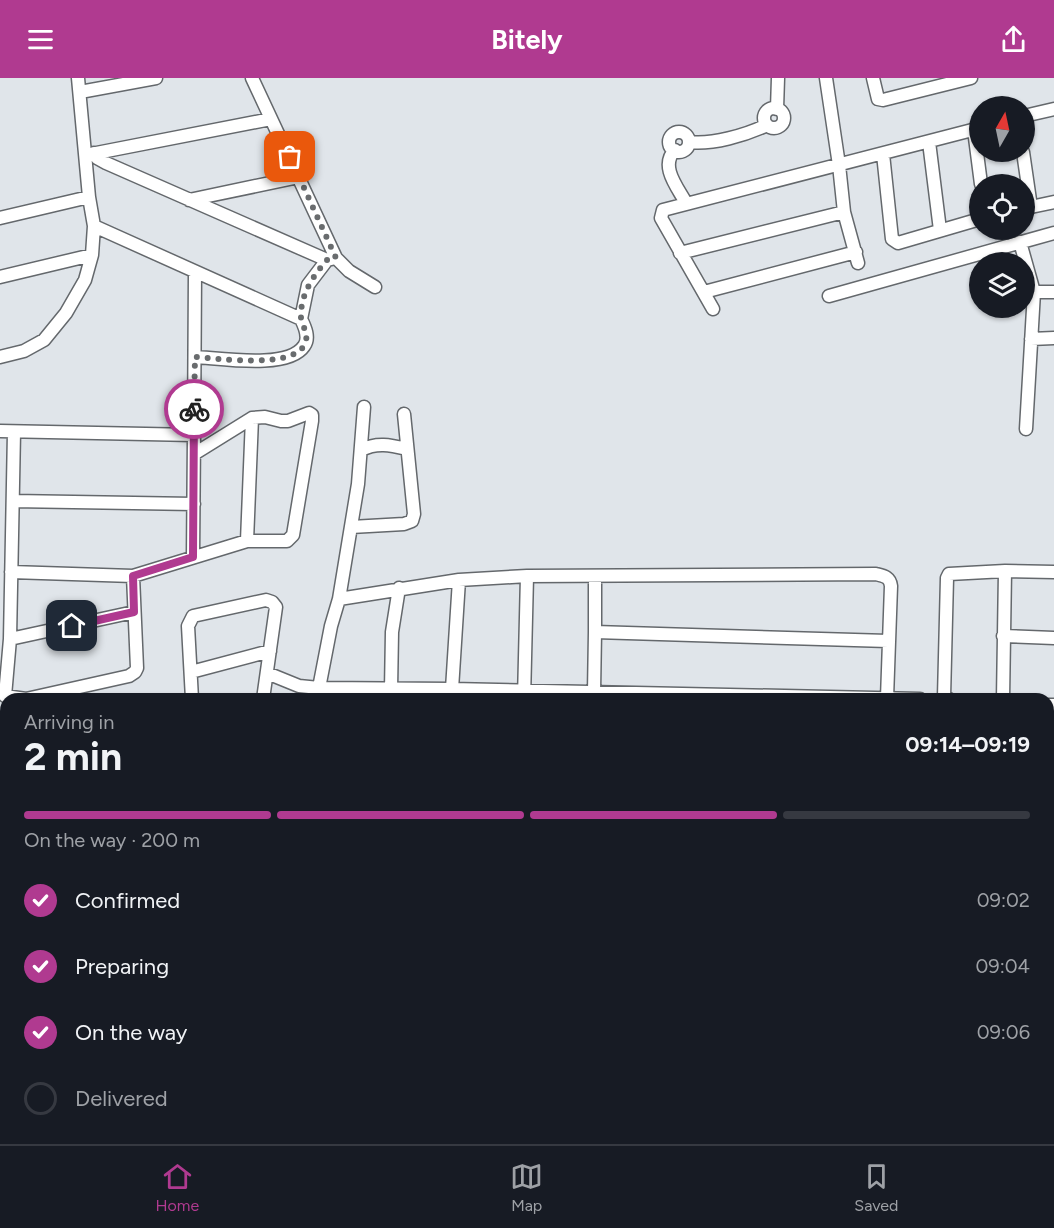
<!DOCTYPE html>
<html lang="en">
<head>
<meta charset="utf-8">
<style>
	body { margin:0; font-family:Figtree,sans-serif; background:#20242c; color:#f1f3f6; height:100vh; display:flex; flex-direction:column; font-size:22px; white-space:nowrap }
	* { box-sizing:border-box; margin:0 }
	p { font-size:20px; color:#9ea1a6 }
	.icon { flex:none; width:33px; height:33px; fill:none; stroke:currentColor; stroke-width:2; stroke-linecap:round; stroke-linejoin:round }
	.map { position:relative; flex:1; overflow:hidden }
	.side { position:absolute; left:0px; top:615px; width:1054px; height:452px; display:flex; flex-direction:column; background:#171b24; border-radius:18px 18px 0 0; box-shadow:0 2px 4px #0004 }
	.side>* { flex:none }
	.needle { width:39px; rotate:9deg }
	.controls { position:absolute; left:969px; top:18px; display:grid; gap:12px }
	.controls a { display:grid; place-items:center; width:66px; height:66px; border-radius:50%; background:#171b24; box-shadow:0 2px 4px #0004; font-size:30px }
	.pin { position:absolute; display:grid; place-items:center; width:51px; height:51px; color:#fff; margin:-26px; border-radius:12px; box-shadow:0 3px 9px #0006 }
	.courier { position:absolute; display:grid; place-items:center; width:60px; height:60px; margin:-30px; border:4px solid #b03a90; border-radius:50%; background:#fff; color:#222; box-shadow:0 2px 8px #0007 }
	.summary em { font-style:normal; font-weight:700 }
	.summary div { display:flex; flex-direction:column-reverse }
	.summary { display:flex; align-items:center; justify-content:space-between; height:102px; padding:0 24px }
	h1 { font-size:39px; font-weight:700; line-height:45px }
	.bar { display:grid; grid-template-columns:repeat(4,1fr); gap:9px 6px; align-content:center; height:72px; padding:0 24px }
	.bar i { height:8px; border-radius:4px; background:#363941 }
	.bar .on { background:#b03a90 }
	.bar p { grid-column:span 4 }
	ol { padding:0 24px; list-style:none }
	li { display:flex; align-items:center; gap:18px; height:66px }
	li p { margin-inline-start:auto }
	li .icon { padding:6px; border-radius:50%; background:#b03a90; color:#fff; stroke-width:4 }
	li:last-child { color:#9ea1a6 }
	li i { width:33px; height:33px; border:3px solid #363941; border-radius:50% }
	header { display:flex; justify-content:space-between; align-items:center; height:78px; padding:0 24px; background:#b03a90; color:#fff; font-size:27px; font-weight:700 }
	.tabs { display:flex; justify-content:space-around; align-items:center; height:84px; border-top:2px solid #363941; background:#171b24; font-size:16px; color:#9ea1a6 }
	.tabs a { display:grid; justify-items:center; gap:3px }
	.tabs .on { color:#b03a90 }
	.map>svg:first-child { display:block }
</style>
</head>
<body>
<header><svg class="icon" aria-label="menu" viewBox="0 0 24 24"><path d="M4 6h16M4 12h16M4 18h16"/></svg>Bitely<svg class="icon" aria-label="share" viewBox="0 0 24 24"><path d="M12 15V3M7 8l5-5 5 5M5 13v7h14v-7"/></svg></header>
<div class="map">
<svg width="1054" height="1066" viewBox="0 0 1054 1066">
	<rect width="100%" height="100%" fill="#e0e5ea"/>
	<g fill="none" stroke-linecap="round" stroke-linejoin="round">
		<g stroke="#64686c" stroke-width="15">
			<path id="minor" d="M78 0 89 119
				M252 0 336 180 327 182 308 207 301 241
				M826 0 839 87 844 134 858 185
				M873 0 878 21 883 22 971 0
				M80 14 156 0
				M764 40a10 10 0 1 1 20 0a10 10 0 1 1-20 0Z
				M777 31 778 0
				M1024 38 1054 31
				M974 52 981 106
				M669 64a10 10 0 1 1 20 0a10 10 0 1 1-20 0Z
				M689 64C712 67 746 57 767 47
				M929 64 940 152
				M675 72C659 88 678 110 686 125
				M1023 74 1031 129
				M94 75 97 80 106 85 327 182
				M883 76 892 161 898 165 980 141
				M86 77 271 41
				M189 122 299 99
				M1026 130 1054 124
				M0 140 89 119 94 148 301 241C305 249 310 260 304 268 288 292 219 280 195 279
				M1020 164 1034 214 1026 351
				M680 175 844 134
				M92 177 94 148
				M336 180 349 193 375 209
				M0 199 92 177 85 202 66 235 44 262 24 273 0 279
				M704 214 856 174
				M1034 214H1054
				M829 218 1054 155
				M713 231 661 140 663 132 980 50
				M1031 261 1054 260
				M364 329 358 406 339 521 331 548 319 610 452 611 920 621
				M0 353 194 357 193 479
				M14 354 10 561 5 618 26 621 129 598 135 594 137 590 133 498
				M194 357 195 194
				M361 372C377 364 390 367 407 371
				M13 423 194 426
				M351 449 404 446 412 443 414 436 404 336
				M247 463 252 340
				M11 494 133 498 247 463H287L293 457 312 343V337L309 335 288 343H281L265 339 252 340 194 376
				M595 498V554L888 563
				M339 521 459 502 527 498 876 496C884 498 890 499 891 508L887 620
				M1003 558 1054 560
				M10 561 134 534
				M191 594 270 573
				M267 595 299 608 319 610
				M452 611 459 502
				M391 612 392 554 399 510
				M594 614 595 554
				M192 621 188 548 193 538 266 522 272 524 276 529 263 621
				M524 621 527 498
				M949 621 944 619 947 500 949 496 1005 493 1054 494
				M1003 621 1005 493
				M1048 627H1054
				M0 770H6
				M1048 892 1054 856
				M0 896 6 899
				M415 1060V1066
				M185 1066 187 1060"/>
		</g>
		<g stroke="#64686c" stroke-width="18">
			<path id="tertiary" d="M1048 700 1054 701
				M0 709 6 708"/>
		</g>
		<use href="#minor" stroke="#fff" stroke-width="12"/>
		<use href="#tertiary" stroke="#fff" stroke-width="15"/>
	</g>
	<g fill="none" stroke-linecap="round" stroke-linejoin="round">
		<path stroke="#696c6e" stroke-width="6" stroke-dasharray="0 10.8" d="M194 331 195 279C217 280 301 293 306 262 308 254 302 248 301 240 300 217 313 198 327 182L336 180 290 79"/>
		<path stroke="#b03a90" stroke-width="8" d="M72 548 134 534 133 498 193 479 194 331"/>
	</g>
</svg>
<div class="controls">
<a><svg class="needle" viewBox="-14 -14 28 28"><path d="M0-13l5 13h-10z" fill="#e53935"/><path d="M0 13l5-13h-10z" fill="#9ea1a6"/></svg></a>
<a><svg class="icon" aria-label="locate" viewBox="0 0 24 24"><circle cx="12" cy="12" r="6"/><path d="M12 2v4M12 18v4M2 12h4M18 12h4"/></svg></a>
<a><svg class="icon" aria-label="layers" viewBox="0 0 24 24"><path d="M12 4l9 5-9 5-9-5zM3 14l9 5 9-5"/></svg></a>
</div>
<div class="pin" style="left:290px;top:79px;background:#ea580c"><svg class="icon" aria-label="bag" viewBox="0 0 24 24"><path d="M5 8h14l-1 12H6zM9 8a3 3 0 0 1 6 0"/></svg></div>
<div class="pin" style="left:72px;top:548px;background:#1f2937"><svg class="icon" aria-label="home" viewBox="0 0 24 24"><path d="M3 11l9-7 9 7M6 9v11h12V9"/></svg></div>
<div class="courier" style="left:194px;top:331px"><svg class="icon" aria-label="bike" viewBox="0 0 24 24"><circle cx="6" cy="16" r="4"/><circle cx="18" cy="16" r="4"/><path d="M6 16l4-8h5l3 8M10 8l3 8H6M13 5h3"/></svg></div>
<section class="side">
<div class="summary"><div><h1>2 min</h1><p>Arriving in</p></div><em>09:14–09:19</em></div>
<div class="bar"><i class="on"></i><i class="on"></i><i class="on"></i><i></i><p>On the way · 200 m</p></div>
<ol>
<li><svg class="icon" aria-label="check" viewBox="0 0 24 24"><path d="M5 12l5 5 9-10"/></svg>Confirmed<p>09:02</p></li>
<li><svg class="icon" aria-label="check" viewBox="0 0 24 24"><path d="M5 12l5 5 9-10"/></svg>Preparing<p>09:04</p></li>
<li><svg class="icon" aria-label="check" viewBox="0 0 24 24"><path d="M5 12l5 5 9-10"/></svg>On the way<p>09:06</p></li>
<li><i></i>Delivered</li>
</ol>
</section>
</div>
<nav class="tabs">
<a class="on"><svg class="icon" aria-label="home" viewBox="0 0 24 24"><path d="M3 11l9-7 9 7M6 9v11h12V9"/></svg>Home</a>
<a><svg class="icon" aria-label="map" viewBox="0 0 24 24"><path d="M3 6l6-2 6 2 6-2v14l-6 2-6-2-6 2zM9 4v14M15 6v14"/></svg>Map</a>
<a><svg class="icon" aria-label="saved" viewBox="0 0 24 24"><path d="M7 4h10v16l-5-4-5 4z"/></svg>Saved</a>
</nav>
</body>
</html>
